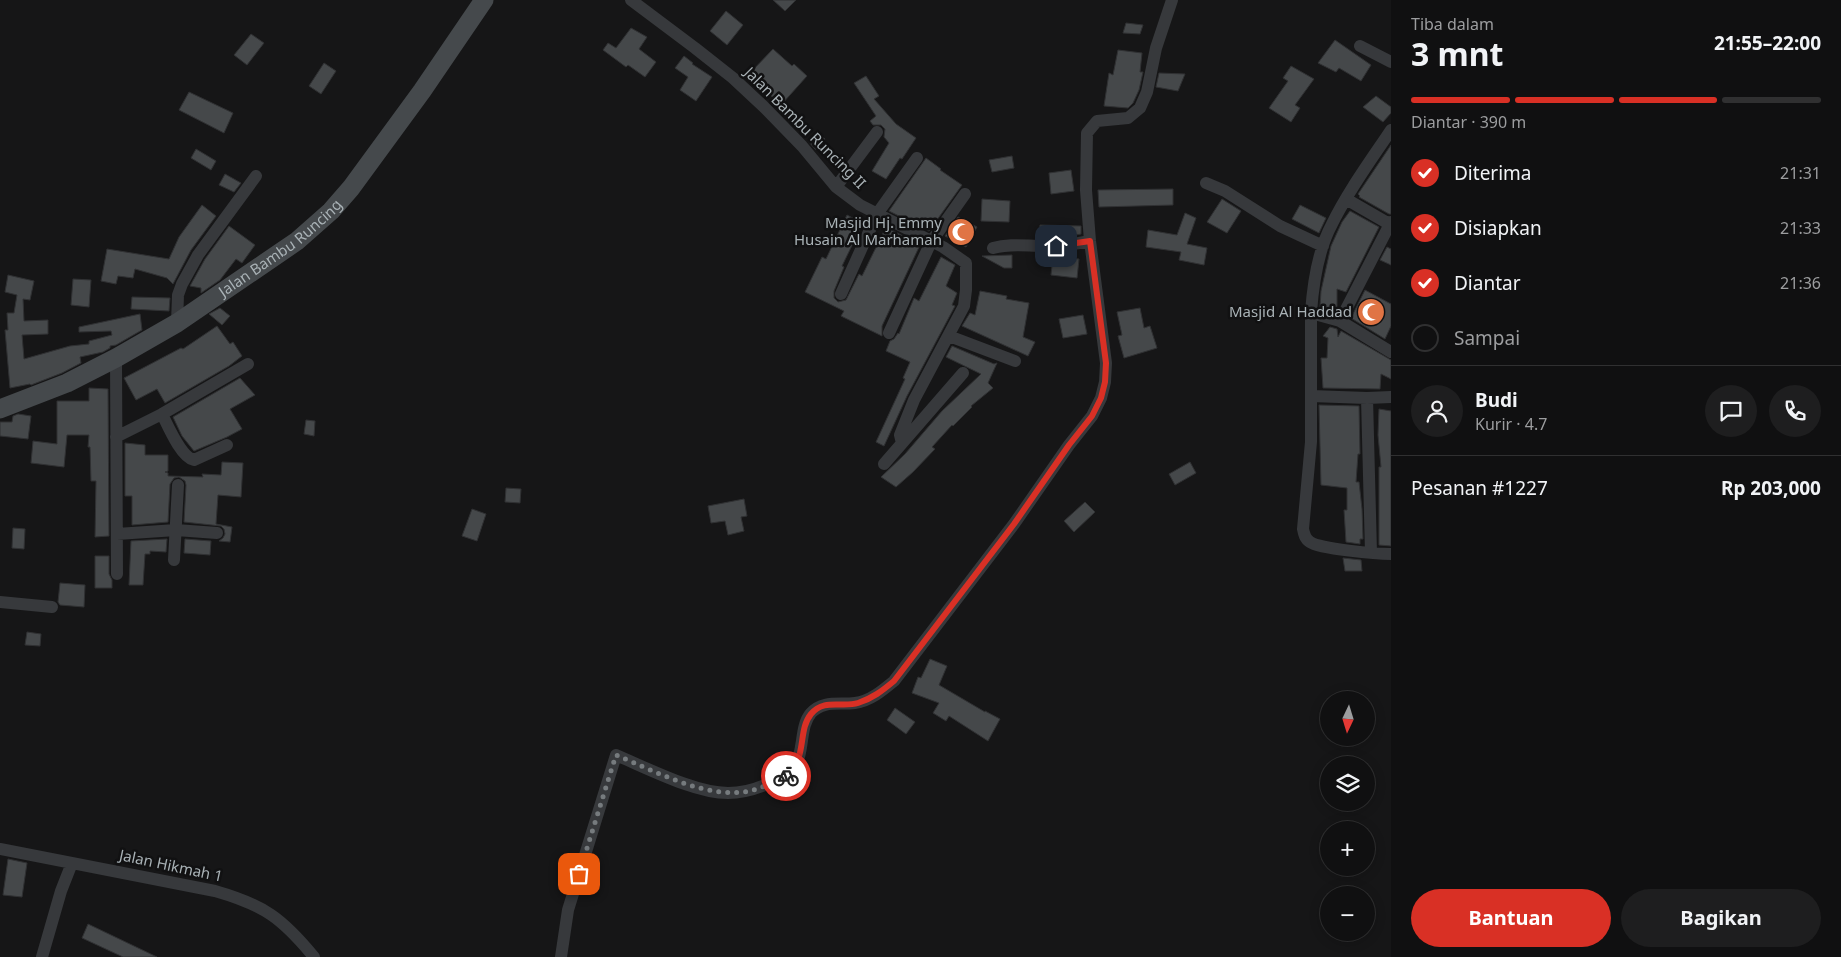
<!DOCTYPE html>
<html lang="id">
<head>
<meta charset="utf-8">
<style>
	body { margin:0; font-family:"Noto Sans",sans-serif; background:#1e1e1f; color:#f1f3f6; height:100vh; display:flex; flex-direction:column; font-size:19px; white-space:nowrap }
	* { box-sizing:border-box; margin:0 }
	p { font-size:16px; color:#9c9d9f }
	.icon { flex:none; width:28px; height:28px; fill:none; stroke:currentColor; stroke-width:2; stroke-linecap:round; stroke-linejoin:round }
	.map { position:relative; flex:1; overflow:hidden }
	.details { display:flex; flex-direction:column; background:#101011; width:450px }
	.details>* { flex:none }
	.needle { width:32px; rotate:184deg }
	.controls { position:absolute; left:1320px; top:691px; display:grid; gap:10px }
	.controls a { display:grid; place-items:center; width:55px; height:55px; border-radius:50%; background:#101011; box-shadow:0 2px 12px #0003,0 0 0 1px #303031; font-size:25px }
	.pin { position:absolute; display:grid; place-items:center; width:42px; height:42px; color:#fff; margin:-21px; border-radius:10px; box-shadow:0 2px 8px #0006 }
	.courier { position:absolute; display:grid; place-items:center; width:50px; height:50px; margin:-25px; border:4px solid #d93025; border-radius:50%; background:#fff; color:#222; box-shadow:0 1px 6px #0007 }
	.head em { font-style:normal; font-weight:700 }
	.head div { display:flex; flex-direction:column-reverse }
	.head { display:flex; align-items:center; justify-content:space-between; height:85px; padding:0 20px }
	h1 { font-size:32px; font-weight:700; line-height:38px }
	.bar { display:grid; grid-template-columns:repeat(4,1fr); gap:8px 5px; align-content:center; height:60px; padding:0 20px }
	.bar i { height:6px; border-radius:4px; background:#303031 }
	.bar .current { background:#d93025 }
	.bar p { grid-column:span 4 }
	.line { display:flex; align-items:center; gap:12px; padding:0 20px; border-top:1px solid #303031 }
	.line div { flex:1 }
	.round { display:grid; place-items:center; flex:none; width:52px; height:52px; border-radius:26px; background:#1e1e1f }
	ol { padding:0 20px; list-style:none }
	li { display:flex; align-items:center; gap:15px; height:55px }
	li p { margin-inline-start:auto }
	li .icon { padding:5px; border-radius:50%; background:#d93025; color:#fff; stroke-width:4 }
	li:last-child { color:#9c9d9f }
	li i { width:28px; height:28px; border:2px solid #303031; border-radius:50% }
	.button { display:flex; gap:10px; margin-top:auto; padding:10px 20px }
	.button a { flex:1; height:58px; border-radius:30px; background:#d93025; color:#fff; font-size:20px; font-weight:700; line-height:58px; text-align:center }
	.button a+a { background:#1e1e1f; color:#f1f3f6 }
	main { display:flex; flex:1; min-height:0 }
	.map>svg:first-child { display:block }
</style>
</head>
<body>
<main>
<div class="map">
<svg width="1391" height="957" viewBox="0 0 1391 957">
	<rect width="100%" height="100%" fill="#161617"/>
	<path fill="#45484a" stroke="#303133" d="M773 0H796L785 11Z
		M726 11 743 25 727 45 710 31Z
		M1126 23 1143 25 1140 34 1123 33Z
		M631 28 647 37 639 49 656 62 645 77 628 65 626 67 603 50 608 43 616 48Z
		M251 34 264 43 247 65 234 55Z
		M1335 40 1371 65 1361 81 1339 68 1336 72 1318 63Z
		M773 49 792 66 794 64 807 76 781 105 768 93 770 90 751 72Z
		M1118 50 1142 53 1140 72H1143L1139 90 1133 103 1128 108 1104 106 1109 73 1113 75Z
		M684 56 693 63 692 64 712 77 696 101 680 90 688 77 675 68Z
		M324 63 336 71 321 94 309 86Z
		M1291 66 1314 79 1295 105 1300 108 1291 122 1269 108 1288 81 1283 78Z
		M1159 73 1185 74 1178 91 1156 87Z
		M866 76 879 96 874 99 896 124 916 138 902 159 900 158 886 179 872 171 889 143 884 137 885 129 881 125H873L870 121 876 116 854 83Z
		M189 92 233 113 224 133 179 110Z
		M1376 96 1391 107V113L1383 122 1363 107Z
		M817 131 825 139 816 150 808 141Z
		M1391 145V214H1389L1359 197 1360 196 1358 194Z
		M196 149 216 161 211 170 191 158Z
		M1012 156 1014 168 992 172 989 160Z
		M926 158 941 169 940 170 962 185 929 231 889 211Z
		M1071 170 1074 191 1051 194 1049 173Z
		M225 174 241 183 234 192 219 185Z
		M1173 189V205L1099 207 1098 190Z
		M982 199 1010 201 1009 222 981 221Z
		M1222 199 1241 211 1227 233 1207 222Z
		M202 205 216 216 191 250 173 284 167 278 135 269 133 278 118 276 116 284 101 281 107 249 169 259 179 237Z
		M1300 205 1326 218 1319 233 1292 219Z
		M1350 211 1379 227 1346 292 1337 289V308L1336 311 1320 307 1321 291 1331 246 1342 222Z
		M1185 213 1196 218 1187 244 1207 248 1204 265 1179 260 1181 252 1146 247 1148 230 1177 235Z
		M847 215 860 222 857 227 860 229 842 266 844 267 834 291V298L838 302 846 300 859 274 862 276 886 227 920 245 882 326V336L841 316 844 311 805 292 822 257 826 259Z
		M958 217 977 227 966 247 945 236Z
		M1040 225 1081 226V234L1060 238H1039Z
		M229 226 255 245 242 263 236 259 220 280 201 293V288L190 286 205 259Z
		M1387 247 1391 249V265L1380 260Z
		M1012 255V268H1004L982 256Z
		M1053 256 1079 259 1077 278 1051 275Z
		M941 257 955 265 946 286 957 293 952 305 955 306 907 396 884 446 876 442 905 379 903 378 910 362 886 351 890 341 894 339 898 333 899 334 914 298 919 301Z
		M8 275 34 281 30 300 23 299 24 321 48 320V334L22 335 24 359 70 346 89 344V341L112 335 111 331 79 332V327L140 314 142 330 116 345 110 346V348L103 352 80 357 81 363 62 373 31 385 30 384 10 388 5 330H8L7 313H14L17 295 5 292Z
		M73 279 91 280 89 307 71 305Z
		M1365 290 1391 304V326L1385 339 1351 318Z
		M980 291 1007 296 1006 299 1029 303 1023 337 1035 342 1028 356 962 326 970 313 975 315Z
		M132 297 170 298 169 311 131 309Z
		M220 308 230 316 222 325 209 314Z
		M1140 308 1144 328 1150 326 1157 348 1124 358 1118 336 1122 335 1117 312Z
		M1083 315 1087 334 1063 338 1059 319Z
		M217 326 230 344 233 342 242 356 229 366 165 403 157 389 136 400 124 378 181 348 183 349Z
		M1330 327 1337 329 1338 337 1341 331 1391 360V379L1381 374 1380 389 1323 388 1321 358H1327L1328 338 1323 336Z
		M952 346 994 364 997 363 988 383 993 388 971 406 972 407 953 426 952 425 932 447 935 449 913 472 896 487 881 477 905 454 942 411 981 374 946 357Z
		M240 378 255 395 230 409 242 429 227 437 194 451 182 436 173 417Z
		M89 388 108 389 109 536 95 537 96 481H91L90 447H88L89 435H67L64 467 31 463 33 441 57 444V401H89Z
		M1319 405 1359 406 1360 454H1358L1356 482H1359L1362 509 1363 539H1360V544L1346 542 1344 510H1347V488L1321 485Z
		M1379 409 1391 411V546L1379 545V467H1381L1378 435Z
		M18 414 31 416 28 439 0 436V422H12L13 416Z
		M306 420 315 421 314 436 304 434Z
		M125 443 145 445V455H168V471L165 472 168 473V476L203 477 202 474 221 475 222 462 243 463 241 497 218 495 216 524 232 527 230 542 219 541 223 538 225 534 224 529 221 526 184 522 186 485 185 481 179 477 174 478 170 484 168 522 132 525V496H125Z
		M1190 462 1196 473 1175 485 1169 474Z
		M506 488 521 489 520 503 505 502Z
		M744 499 747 516 741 517 744 531 728 535 725 521 711 523 708 506Z
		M1085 502 1095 512 1074 532 1064 521Z
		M472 509 486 514 477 541 462 536Z
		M13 528 25 529 24 549 12 548Z
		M167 539 166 552 150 551V554H145L143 585H129L131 541Z
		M185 539 211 541 210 555 184 553Z
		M95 556H109V574L112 580V588H95Z
		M1343 558 1361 560 1362 571H1345Z
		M60 583 85 585 84 607 60 605 58 602Z
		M27 632 41 634 40 646 25 645Z
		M930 659 947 666 939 685 985 712V711L1000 719 988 741 949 716 946 721 933 713 939 703 912 693 918 677 921 678Z
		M895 708 915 722 906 734 887 720Z
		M8 859 27 863 22 897 3 895Z
		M88 924 157 957H123L82 938Z"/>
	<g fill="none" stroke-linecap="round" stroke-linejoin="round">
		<path stroke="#37393c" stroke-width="12" d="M631 0 695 48 733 78 763 106 802 146 836 187 860 205 943 247 966 263V290L964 306 914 400 900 435 902 443
			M1360 46 1391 62
			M1206 183 1225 191 1280 226 1323 246
			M836 187 877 132
			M1346 199 1391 225
			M993 248C1010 243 1026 246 1044 246 1059 247 1075 244 1090 241
			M841 294 877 214 917 158
			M1311 313C1313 283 1318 250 1332 224 1348 191 1371 160 1391 130
			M1340 321 1391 222
			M177 323 178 295 182 284 198 255 256 176
			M889 333 931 242 965 194
			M949 336 1015 361
			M116 358 117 574
			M1311 396V313L1340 321 1391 352
			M1391 397 1367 398 1311 396V442L1303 529C1304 534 1305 539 1310 542 1320 549 1377 554 1391 554
			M1367 398 1371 553
			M162 414C168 426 181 457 194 460L227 445
			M116 437 162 414 248 364
			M884 464 963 373
			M117 534 176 530 217 533
			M174 560 178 485
			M0 602 52 607
			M0 849 215 891C264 905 282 918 314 957
			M42 957 61 891 72 863
			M561 957 568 910 616 755C647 768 695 793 728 793 741 793 753 790 765 785 776 782 787 777 794 767 805 752 799 727 811 713 823 700 839 705 855 703 870 701 882 691 894 681L1014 524 1069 445 1092 416 1101 398 1105 382 1106 363 1090 241 1086 190 1087 133 1097 121 1128 118 1140 108 1147 92 1156 48 1172 0"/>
		<path stroke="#45494c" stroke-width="19" id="s1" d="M0 409 67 383 116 358 177 323 297 241 331 211 351 188 422 91 484 0"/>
	</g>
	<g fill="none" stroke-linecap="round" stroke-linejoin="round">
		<path stroke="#767b7e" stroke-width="5" stroke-dasharray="0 9" d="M579 874 616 755C655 771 707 800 750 791 762 788 774 782 786 776"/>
		<path stroke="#d93025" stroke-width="6" d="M786 776C808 759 797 731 811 714 824 698 842 708 858 703 873 698 882 691 894 681L1014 524 1069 445 1092 416 1101 398 1105 382 1106 363 1090 241 1056 246"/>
	</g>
	<defs>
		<g id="mosque-disc" transform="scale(1.4375)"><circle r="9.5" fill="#e07444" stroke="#111112"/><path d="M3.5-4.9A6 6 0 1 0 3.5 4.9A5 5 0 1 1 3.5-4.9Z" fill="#fff"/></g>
	</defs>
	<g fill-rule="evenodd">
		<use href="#mosque-disc" x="961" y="232"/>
		<use href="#mosque-disc" x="1371" y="312"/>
	</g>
	<g text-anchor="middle" stroke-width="5" stroke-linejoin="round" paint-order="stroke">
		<g font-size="15" fill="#a9b2b6" stroke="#111112">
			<text transform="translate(805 128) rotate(45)" y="5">Jalan Bambu Runcing II</text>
			<text dy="5" stroke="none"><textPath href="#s1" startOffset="325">Jalan Bambu Runcing</textPath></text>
			<text transform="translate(171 866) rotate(12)" y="5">Jalan Hikmah 1</text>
		</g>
		<g font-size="15" fill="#a9b2b6" stroke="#111112" text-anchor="end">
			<text x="942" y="228">Masjid Hj. Emmy<tspan x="942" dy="17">Husain Al Marhamah</tspan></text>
			<text x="1352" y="317">Masjid Al Haddad</text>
		</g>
	</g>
</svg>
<div class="controls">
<a><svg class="needle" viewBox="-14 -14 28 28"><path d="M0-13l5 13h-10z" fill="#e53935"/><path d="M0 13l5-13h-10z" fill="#9c9d9f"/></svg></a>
<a><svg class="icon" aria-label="layers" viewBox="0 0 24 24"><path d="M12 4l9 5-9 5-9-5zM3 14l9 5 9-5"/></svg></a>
<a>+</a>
<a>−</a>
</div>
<div class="pin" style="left:579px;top:874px;background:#ea580c"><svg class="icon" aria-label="bag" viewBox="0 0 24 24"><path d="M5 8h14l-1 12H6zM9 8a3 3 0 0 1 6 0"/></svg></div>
<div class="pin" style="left:1056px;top:246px;background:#1f2937"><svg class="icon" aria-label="home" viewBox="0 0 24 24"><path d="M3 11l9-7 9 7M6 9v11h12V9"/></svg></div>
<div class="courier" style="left:786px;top:776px"><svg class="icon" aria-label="bike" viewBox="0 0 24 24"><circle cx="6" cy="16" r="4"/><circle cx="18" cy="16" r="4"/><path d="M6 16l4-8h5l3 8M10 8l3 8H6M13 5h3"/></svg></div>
</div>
<section class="details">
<div class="head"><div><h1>3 mnt</h1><p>Tiba dalam</p></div><em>21:55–22:00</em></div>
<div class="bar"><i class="current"></i><i class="current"></i><i class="current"></i><i></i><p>Diantar · 390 m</p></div>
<ol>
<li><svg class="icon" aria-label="check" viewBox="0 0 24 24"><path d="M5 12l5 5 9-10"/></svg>Diterima<p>21:31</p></li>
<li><svg class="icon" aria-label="check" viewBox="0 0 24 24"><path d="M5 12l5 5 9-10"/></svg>Disiapkan<p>21:33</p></li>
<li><svg class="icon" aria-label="check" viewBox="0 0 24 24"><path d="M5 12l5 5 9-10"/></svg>Diantar<p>21:36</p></li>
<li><i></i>Sampai</li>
</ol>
<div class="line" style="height:90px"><a class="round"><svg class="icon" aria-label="person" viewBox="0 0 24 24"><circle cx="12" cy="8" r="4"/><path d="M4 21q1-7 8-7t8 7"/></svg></a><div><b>Budi</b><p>Kurir · 4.7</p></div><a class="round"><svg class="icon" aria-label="chat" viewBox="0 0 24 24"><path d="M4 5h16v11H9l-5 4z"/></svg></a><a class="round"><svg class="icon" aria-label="phone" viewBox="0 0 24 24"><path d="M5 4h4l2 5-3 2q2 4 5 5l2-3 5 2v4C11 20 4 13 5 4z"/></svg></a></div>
<div class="line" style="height:65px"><div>Pesanan #1227</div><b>Rp 203,000</b></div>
<div class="button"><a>Bantuan</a><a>Bagikan</a></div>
</section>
</main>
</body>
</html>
